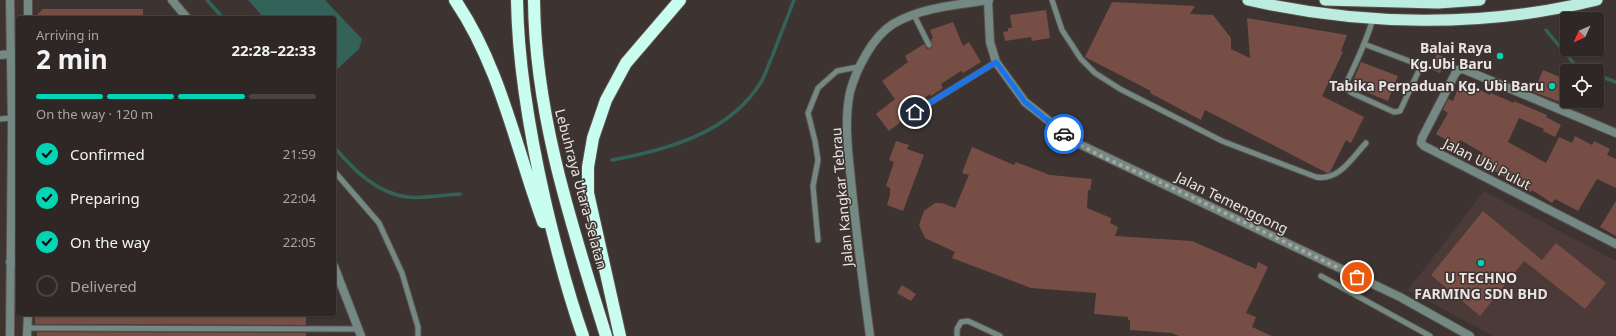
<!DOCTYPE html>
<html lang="en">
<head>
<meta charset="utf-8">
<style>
	body { margin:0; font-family:"Noto Sans",sans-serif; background:#362f2d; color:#f1f3f6; height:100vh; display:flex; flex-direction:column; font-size:15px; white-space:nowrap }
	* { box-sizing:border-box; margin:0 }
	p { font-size:13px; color:#a7a5a7 }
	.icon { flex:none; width:22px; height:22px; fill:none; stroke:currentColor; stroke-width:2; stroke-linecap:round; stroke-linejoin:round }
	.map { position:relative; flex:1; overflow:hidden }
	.sheet { position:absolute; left:16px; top:16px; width:320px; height:300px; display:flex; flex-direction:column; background:#2e2725; border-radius:4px; box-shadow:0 1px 3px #0004,0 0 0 1px #494442 }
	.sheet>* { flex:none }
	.needle { width:26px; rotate:225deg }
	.buttons { position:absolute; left:1560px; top:12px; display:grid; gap:8px }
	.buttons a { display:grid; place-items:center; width:44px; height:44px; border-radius:4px; background:#2e2725; box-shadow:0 1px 3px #0004,0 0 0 1px #494442; font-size:20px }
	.pin { position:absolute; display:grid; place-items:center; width:34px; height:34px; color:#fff; margin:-17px; border:2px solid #fff; border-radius:50%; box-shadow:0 1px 4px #0007 }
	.courier { position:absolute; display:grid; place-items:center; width:40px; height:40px; margin:-20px; border:3px solid #1a73e8; border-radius:50%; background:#fff; color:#222; box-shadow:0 1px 5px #0007 }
	.headline em { font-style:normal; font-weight:700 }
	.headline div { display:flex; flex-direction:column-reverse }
	.headline { display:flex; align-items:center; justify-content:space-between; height:68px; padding:0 20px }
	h1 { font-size:26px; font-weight:700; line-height:30px }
	.bar { display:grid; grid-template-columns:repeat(4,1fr); gap:6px 4px; align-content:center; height:48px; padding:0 20px }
	.bar i { height:5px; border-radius:3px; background:#494442 }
	.bar .on { background:#01d5b6 }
	.bar p { grid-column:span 4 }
	ol { padding:0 20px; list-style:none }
	li { display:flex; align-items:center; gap:12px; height:44px }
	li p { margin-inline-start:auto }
	li .icon { padding:4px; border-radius:50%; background:#01d5b6; color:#111; stroke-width:4 }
	li:last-child { color:#a7a5a7 }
	li i { width:22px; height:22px; border:2px solid #494442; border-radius:50% }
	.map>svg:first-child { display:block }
</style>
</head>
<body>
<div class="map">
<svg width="1616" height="336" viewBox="0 0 1616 336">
	<rect width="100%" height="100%" fill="#3d3431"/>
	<path fill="#4b3a37" d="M1484 191 1616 261V336H1493L1408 290Z"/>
	<path fill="#326258" d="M248 0H325L362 39 359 49 334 72V18H264Z"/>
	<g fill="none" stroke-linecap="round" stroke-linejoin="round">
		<path stroke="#326258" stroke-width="3.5" d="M207 0 223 18
			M1546 30 1576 66 1587 71
			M1597 75 1616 82
			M334 147C353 169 376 193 407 197 423 199 443 195 460 194
			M612 160C667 150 730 133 761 82 766 74 768 65 772 57 779 38 787 19 794 0"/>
	</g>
	<path fill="#764e45" d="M1112 2 1195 6 1190 14 1213 15 1231 38V49L1250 58 1247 18 1347 35 1341 51 1343 52 1322 96 1364 117 1351 143 1346 140 1330 172 1327 173 1205 110 1201 120 1150 93 1151 91 1085 57Z
		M43 9H143V18H34Z
		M1046 10 1050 38 1032 41 1031 37 1005 41 1003 32 1008 31V28H1012L1010 15Z
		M953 22 963 46 969 42 981 62 963 73 961 71 941 84 943 88 931 96 930 94 899 116 902 121 889 131 876 114 895 99 882 81 908 62 905 56 924 44 927 49 932 48 931 39 933 38 930 30Z
		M1437 54 1446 58 1440 73 1431 69Z
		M1361 62 1398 76 1388 101 1351 86Z
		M1543 70 1567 80V99L1565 104 1534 92Z
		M1461 81 1490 95 1491 93 1514 103V101L1547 115 1546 117 1561 125 1555 137 1543 131 1544 129 1519 118 1508 142 1546 163 1559 137 1572 143 1575 136 1592 145 1594 141 1610 149 1607 155 1616 159V188L1597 179 1578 211 1555 199 1552 203 1532 190 1531 192 1479 162 1483 153 1460 140 1457 146 1436 134 1448 113 1443 110 1448 99 1453 101Z
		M896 141 909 145 907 149 924 155 903 211 887 205 890 195V188L886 186 894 162 889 160Z
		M972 147 1014 165 1016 162 1050 175 1092 179 1090 190H1088L1087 208 1111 218 1110 223 1118 227 1115 236 1192 241 1256 269 1258 262 1268 267 1246 313 1256 317 1252 327 1272 336H1179L1171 333 1130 330V320H1128V317L1094 314 1096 293 1031 288 952 258 955 252 925 238 919 225 924 211 935 203H942L955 208 969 175 962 173Z
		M1616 201V236L1600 227Z
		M1483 211 1542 260 1556 243 1606 283 1585 309 1524 261 1480 316 1431 275Z
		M902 285 916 294 911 301 897 293Z
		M35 314H306V325L37 324H35Z
		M37 332 306 333V336H37Z"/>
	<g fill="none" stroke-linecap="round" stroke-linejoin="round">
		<g stroke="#59504d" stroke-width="7">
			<path id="service" d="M1052 0 1062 30 1081 59 1095 73 1120 89 1222 141 1316 177C1339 181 1351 159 1366 143
				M914 15 929 45
				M1364 44 1417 64 1420 68 1400 111 1394 112 1352 93 1347 89 1346 84C1356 62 1367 41 1373 18
				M915 112 996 62
				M0 119 12 118
				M334 171 379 223 402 273 418 327V336
				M818 240 813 186 818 160 815 141 808 113 818 88 837 71 858 67
				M1321 276 1430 336
				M27 328 359 329
				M957 336V329L961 322 968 321 1000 336"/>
		</g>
		<g stroke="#59504d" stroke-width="10">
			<path id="minor" d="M10 0 12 125 10 336
				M172 0 187 18
				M988 0 990 42 996 62 1025 102 1077 143 1400 297 1470 336
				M28 18V0
				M0 55 11 54
				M1616 133 1463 69 1458 70 1455 74 1422 138 1421 143 1424 146 1616 244
				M10 262H18
				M334 266 361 336
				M27 336 28 314"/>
		</g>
		<g stroke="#59504d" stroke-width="10">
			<path id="tertiary" d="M870 336C863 284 856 232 851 180 848 151 844 121 850 92 856 70 872 37 893 24 922 7 957 5 989 0"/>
		</g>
		<g stroke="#59504d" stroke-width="13">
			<path id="trunk" d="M1248 0C1361 26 1484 28 1597 0
				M1325 0 1438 3 1480 0"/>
		</g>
		<g stroke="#59504d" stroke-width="14">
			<path id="motorway" d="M455 0C500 66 516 148 543 222
				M517 0C518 68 530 135 545 201 556 248 567 291 583 336
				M534 0C535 116 572 226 606 336
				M620 336 588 193V167L593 138 606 100 626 63 680 0"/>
		</g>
		<use href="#service" stroke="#748984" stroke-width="5"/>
		<use href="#minor" stroke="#748984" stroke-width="8"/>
		<use href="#tertiary" stroke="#748984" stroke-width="8"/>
		<use href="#trunk" stroke="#bcece0" stroke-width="11"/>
		<use href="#motorway" stroke="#c8fdef" stroke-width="12"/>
	</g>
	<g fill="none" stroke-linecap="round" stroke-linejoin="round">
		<path stroke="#ada6a5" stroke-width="4" stroke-dasharray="0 7.2" d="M1064 134C1094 156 1130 168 1164 184 1229 215 1293 246 1357 277"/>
		<path stroke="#1a73e8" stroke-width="5" d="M915 112 996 62 1025 102 1064 134"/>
	</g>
	<g fill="#01d5b6" stroke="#3d3431" stroke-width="1.5">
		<circle cx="1500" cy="56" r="4"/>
		<circle cx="1552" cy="86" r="4"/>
		<circle cx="1481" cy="263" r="4"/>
	</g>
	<g text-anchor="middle" stroke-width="3" stroke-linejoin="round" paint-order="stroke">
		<g font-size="14" font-weight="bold" fill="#eae4e3" stroke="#3d3431" text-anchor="end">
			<text x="1492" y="53">Balai Raya<tspan x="1492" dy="16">Kg.Ubi Baru</tspan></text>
			<text x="1544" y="91">Tabika Perpaduan Kg. Ubi Baru</text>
			<text x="1481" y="283" text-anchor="middle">U TECHNO<tspan x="1481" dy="16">FARMING SDN BHD</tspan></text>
		</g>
		<g font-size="14" fill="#eae4e3" stroke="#3d3431">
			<text transform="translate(1487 164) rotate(27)" y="5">Jalan Ubi Pulut</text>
			<text transform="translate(581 189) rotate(75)" y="5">Lebuhraya Utara–Selatan</text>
			<text transform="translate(842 197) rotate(-95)" y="5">Jalan Kangkar Tebrau</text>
			<text transform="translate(1232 203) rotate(26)" y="5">Jalan Temenggong</text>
		</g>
	</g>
</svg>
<div class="buttons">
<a><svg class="needle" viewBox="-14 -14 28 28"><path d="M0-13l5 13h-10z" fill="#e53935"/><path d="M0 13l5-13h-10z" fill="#a7a5a7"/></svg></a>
<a><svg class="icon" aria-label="locate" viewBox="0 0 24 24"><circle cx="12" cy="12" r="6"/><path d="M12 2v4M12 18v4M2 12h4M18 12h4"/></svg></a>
</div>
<div class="pin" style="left:1357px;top:277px;background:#ea580c"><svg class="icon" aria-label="bag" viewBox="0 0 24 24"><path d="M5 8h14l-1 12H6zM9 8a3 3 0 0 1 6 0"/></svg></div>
<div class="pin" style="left:915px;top:112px;background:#1f2937"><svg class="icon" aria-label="home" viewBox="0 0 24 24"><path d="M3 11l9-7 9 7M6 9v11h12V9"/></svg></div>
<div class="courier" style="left:1064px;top:134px"><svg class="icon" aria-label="car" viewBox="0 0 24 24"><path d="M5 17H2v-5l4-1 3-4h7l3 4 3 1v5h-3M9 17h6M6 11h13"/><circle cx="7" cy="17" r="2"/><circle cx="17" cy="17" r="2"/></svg></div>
<section class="sheet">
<div class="headline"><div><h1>2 min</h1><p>Arriving in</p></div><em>22:28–22:33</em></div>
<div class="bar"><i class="on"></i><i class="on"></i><i class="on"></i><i></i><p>On the way · 120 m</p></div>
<ol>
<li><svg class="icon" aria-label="check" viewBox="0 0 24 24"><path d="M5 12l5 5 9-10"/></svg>Confirmed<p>21:59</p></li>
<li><svg class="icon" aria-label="check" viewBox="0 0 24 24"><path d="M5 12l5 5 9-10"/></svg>Preparing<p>22:04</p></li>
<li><svg class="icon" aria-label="check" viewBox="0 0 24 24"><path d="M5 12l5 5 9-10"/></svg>On the way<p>22:05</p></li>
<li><i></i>Delivered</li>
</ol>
</section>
</div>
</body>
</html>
